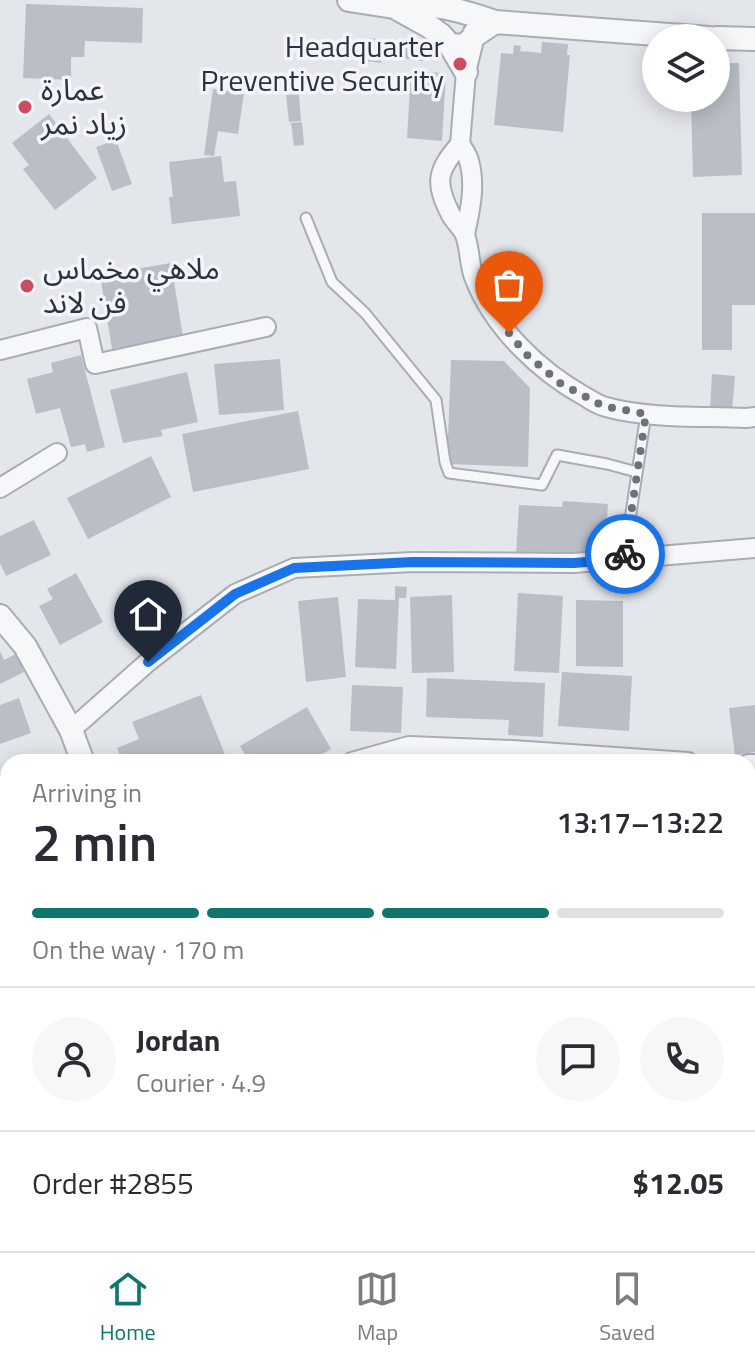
<!DOCTYPE html>
<html lang="en">
<head>
<meta charset="utf-8">
<style>
	body { margin:0; font-family:"Titillium Web","Noto Sans Arabic",sans-serif; background:#f7f7f7; color:#2b2b33; height:100vh; display:flex; flex-direction:column; font-size:30px; white-space:nowrap }
	* { box-sizing:border-box; margin:0 }
	p { font-size:26px; color:#7c7c81 }
	.icon { flex:none; width:44px; height:44px; fill:none; stroke:currentColor; stroke-width:2; stroke-linecap:round; stroke-linejoin:round }
	.map { position:relative; flex:1; overflow:hidden }
	.panel { position:absolute; left:0px; top:754px; width:756px; height:498px; display:flex; flex-direction:column; background:#fff; border-radius:24px 24px 0 0; box-shadow:0 4px 20px #0003 }
	.panel>* { flex:none }
	.buttons { position:absolute; left:642px; top:24px; display:grid; gap:16px }
	.buttons a { display:grid; place-items:center; width:88px; height:88px; border-radius:50%; background:#fff; box-shadow:0 4px 20px #0003; font-size:40px }
	.pin { position:absolute; display:grid; place-items:center; width:68px; height:68px; color:#fff; margin:-82px -34px; border-radius:50% 50% 50% 0; rotate:-45deg; box-shadow:0 0 8px #0007 }
	.pin .icon { rotate:45deg }
	.courier { position:absolute; display:grid; place-items:center; width:80px; height:80px; margin:-40px; border:6px solid #1a73e8; border-radius:50%; background:#fff; color:#222; box-shadow:0 2px 10px #0007 }
	.head em { font-style:normal; font-weight:600 }
	.head div { display:flex; flex-direction:column-reverse }
	.head { display:flex; align-items:center; justify-content:space-between; height:136px; padding:0 32px }
	h1 { font-size:52px; font-weight:600; line-height:60px }
	.bar { display:grid; grid-template-columns:repeat(4,1fr); gap:12px 8px; align-content:center; height:96px; padding:0 32px }
	.bar i { height:10px; border-radius:6px; background:#e1e1e2 }
	.bar .current { background:#0f766e }
	.bar p { grid-column:span 4 }
	.line { display:flex; align-items:center; gap:20px; padding:0 32px; border-top:2px solid #e1e1e2 }
	.line div { flex:1 }
	.round { display:grid; place-items:center; flex:none; width:84px; height:84px; border-radius:42px; background:#f7f7f7 }
	.tabs { display:flex; justify-content:space-around; align-items:center; height:112px; border-top:2px solid #e1e1e2; background:#fff; font-size:22px; color:#7c7c81 }
	.tabs a { display:grid; justify-items:center; gap:4px }
	.tabs .current { color:#0f766e }
	.map>svg:first-child { display:block }
</style>
</head>
<body>
<div class="map">
<svg width="755" height="1251" viewBox="0 0 755 1251">
	<rect width="100%" height="100%" fill="#e3e6eb"/>
	<path fill="#babfc7" d="M26 4 143 8 142 43 85 41 84 57H71V80L23 78Z
		M369 38 425 45 423 61 382 55 381 63 366 61Z
		M542 42 568 44 567 55H570L563 132 494 125 501 53 513 54 514 45 521 46 520 51 541 53Z
		M716 63H739L742 175 693 177 691 98H716Z
		M411 71 446 73 442 141 407 138Z
		M213 89 244 93 238 134 218 131 214 156 204 155Z
		M299 94 301 121 289 122 286 95Z
		M49 114 97 178 55 210 23 169 29 165 12 143Z
		M302 122 304 145 294 146 291 123Z
		M116 140 132 184 112 191 96 147Z
		M221 156 224 182 236 181 240 216 172 224 169 197H173L169 162Z
		M702 213H755V305H732V350H702Z
		M171 263 183 337 112 349 100 275Z
		M81 355 105 447 87 452 85 444 71 447 60 408 36 414 27 379 53 372 51 363Z
		M280 359 284 410 219 415 214 364Z
		M451 360 504 361 530 388 528 467 447 464Z
		M187 372 198 422 161 430 163 436 123 443 110 390Z
		M712 374 735 376 732 411 710 409Z
		M298 411 309 469 193 492 182 434Z
		M151 456 171 497 88 539 67 498Z
		M563 501 608 504 604 560 516 554 519 505 562 507Z
		M34 520 51 555 6 576 0 563V536Z
		M76 573 103 622 60 645 39 606 53 599 47 589Z
		M395 586 407 587 406 598H399L396 669 355 667 358 599 395 600Z
		M518 593 563 596 559 673 514 671Z
		M452 595 454 672 412 673 410 597Z
		M338 597 346 677 306 682 298 601Z
		M576 600 623 601V667L576 666Z
		M0 651 4 660 16 654 24 672 0 684Z
		M562 672 632 676 629 731 558 726Z
		M427 678 545 683 543 737 508 735 509 720 426 717Z
		M352 685 403 687 401 733 350 731Z
		M201 695 228 762H122L117 748 139 739 132 722Z
		M19 698 31 733 0 744V705Z
		M755 705V752L735 755 729 708Z
		M307 707 331 749 309 762H249L240 746Z
		M0 853 8 868V907L0 911Z
		M8 925V966L0 967V926Z
		M6 1218H8V1240L4 1239Z
		M77 1244H98V1246L78 1249Z
		M380 1244H469L472 1247 469 1251H388Z"/>
	<g fill="none" stroke-linecap="round" stroke-linejoin="round">
		<g stroke="#a8adb5" stroke-width="13">
			<path id="service" d="M306 218 332 282 365 313 436 400 445 462 449 473 542 485 557 455 607 464 637 472
				M624 559 646 414"/>
		</g>
		<g stroke="#a8adb5" stroke-width="22">
			<path id="minor" d="M460 144 466 72 473 44V32
				M465 234C470 211 476 185 469 161 468 155 463 149 460 144 437 171 434 182 451 215 455 222 462 228 465 235 470 248 469 264 474 277 493 327 539 371 584 396 591 400 598 405 606 407 650 419 700 416 746 418L755 417
				M0 350 87 328 95 364 266 327
				M0 488 57 453
				M71 730 148 662 235 594 294 568 413 562 574 563 755 548
				M352 762 409 746 512 750 688 762
				M748 764H755
				M0 786 8 783
				M0 981 8 980
				M748 999 755 998
				M216 1251 231 1244"/>
		</g>
		<g stroke="#a8adb5" stroke-width="26">
			<path id="tertiary" d="M349 0 394 7 430 27 441 35 450 45 466 72
				M394 7C428 0 463 11 495 22L709 38
				M716 38 755 39
				M450 45 464 46 477 34 495 22
				M0 616 25 646 71 730 83 762
				M356 1244 363 1251"/>
		</g>
		<use href="#service" stroke="#f6f7f9" stroke-width="9"/>
		<use href="#minor" stroke="#f6f7f9" stroke-width="18"/>
		<use href="#tertiary" stroke="#f6f7f9" stroke-width="22"/>
	</g>
	<g fill="none" stroke-linecap="round" stroke-linejoin="round">
		<path stroke="#6b727d" stroke-width="8" stroke-dasharray="0 14.4" d="M509 333 526 354 560 383 603 406 646 414 625 554"/>
		<path stroke="#1a73e8" stroke-width="10" d="M148 662 235 594 294 568 413 562 574 563 624 559 625 554"/>
	</g>
	<g fill="#ca4d5f" stroke="#f3f5f8" stroke-width="3">
		<circle cx="460" cy="64" r="8"/>
		<circle cx="25" cy="107" r="8"/>
		<circle cx="27" cy="286" r="8"/>
	</g>
	<g text-anchor="middle" stroke-width="7" stroke-linejoin="round" paint-order="stroke">
		<g font-size="30" fill="#2b3342" stroke="#f3f5f8" text-anchor="start">
			<text x="444" y="57" text-anchor="end">Headquarter<tspan x="444" dy="34">Preventive Security</tspan></text>
			<text x="41" y="100">عمارة<tspan x="41" dy="34">زياد نمر</tspan></text>
			<text x="43" y="279">ملاهي مخماس<tspan x="43" dy="34">فن لاند</tspan></text>
		</g>
	</g>
</svg>
<div class="buttons">
<a><svg class="icon" aria-label="layers" viewBox="0 0 24 24"><path d="M12 4l9 5-9 5-9-5zM3 14l9 5 9-5"/></svg></a>
</div>
<div class="pin" style="left:509px;top:333px;background:#ea580c"><svg class="icon" aria-label="bag" viewBox="0 0 24 24"><path d="M5 8h14l-1 12H6zM9 8a3 3 0 0 1 6 0"/></svg></div>
<div class="pin" style="left:148px;top:662px;background:#1f2937"><svg class="icon" aria-label="home" viewBox="0 0 24 24"><path d="M3 11l9-7 9 7M6 9v11h12V9"/></svg></div>
<div class="courier" style="left:625px;top:554px"><svg class="icon" aria-label="bike" viewBox="0 0 24 24"><circle cx="6" cy="16" r="4"/><circle cx="18" cy="16" r="4"/><path d="M6 16l4-8h5l3 8M10 8l3 8H6M13 5h3"/></svg></div>
<section class="panel">
<div class="head"><div><h1>2 min</h1><p>Arriving in</p></div><em>13:17–13:22</em></div>
<div class="bar"><i class="current"></i><i class="current"></i><i class="current"></i><i></i><p>On the way · 170 m</p></div>
<div class="line" style="height:144px"><a class="round"><svg class="icon" aria-label="person" viewBox="0 0 24 24"><circle cx="12" cy="8" r="4"/><path d="M4 21q1-7 8-7t8 7"/></svg></a><div><b>Jordan</b><p>Courier · 4.9</p></div><a class="round"><svg class="icon" aria-label="chat" viewBox="0 0 24 24"><path d="M4 5h16v11H9l-5 4z"/></svg></a><a class="round"><svg class="icon" aria-label="phone" viewBox="0 0 24 24"><path d="M5 4h4l2 5-3 2q2 4 5 5l2-3 5 2v4C11 20 4 13 5 4z"/></svg></a></div>
<div class="line" style="height:104px"><div>Order #2855</div><b>$12.05</b></div>
</section>
</div>
<nav class="tabs">
<a class="current"><svg class="icon" aria-label="home" viewBox="0 0 24 24"><path d="M3 11l9-7 9 7M6 9v11h12V9"/></svg>Home</a>
<a><svg class="icon" aria-label="map" viewBox="0 0 24 24"><path d="M3 6l6-2 6 2 6-2v14l-6 2-6-2-6 2zM9 4v14M15 6v14"/></svg>Map</a>
<a><svg class="icon" aria-label="saved" viewBox="0 0 24 24"><path d="M7 4h10v16l-5-4-5 4z"/></svg>Saved</a>
</nav>
</body>
</html>
